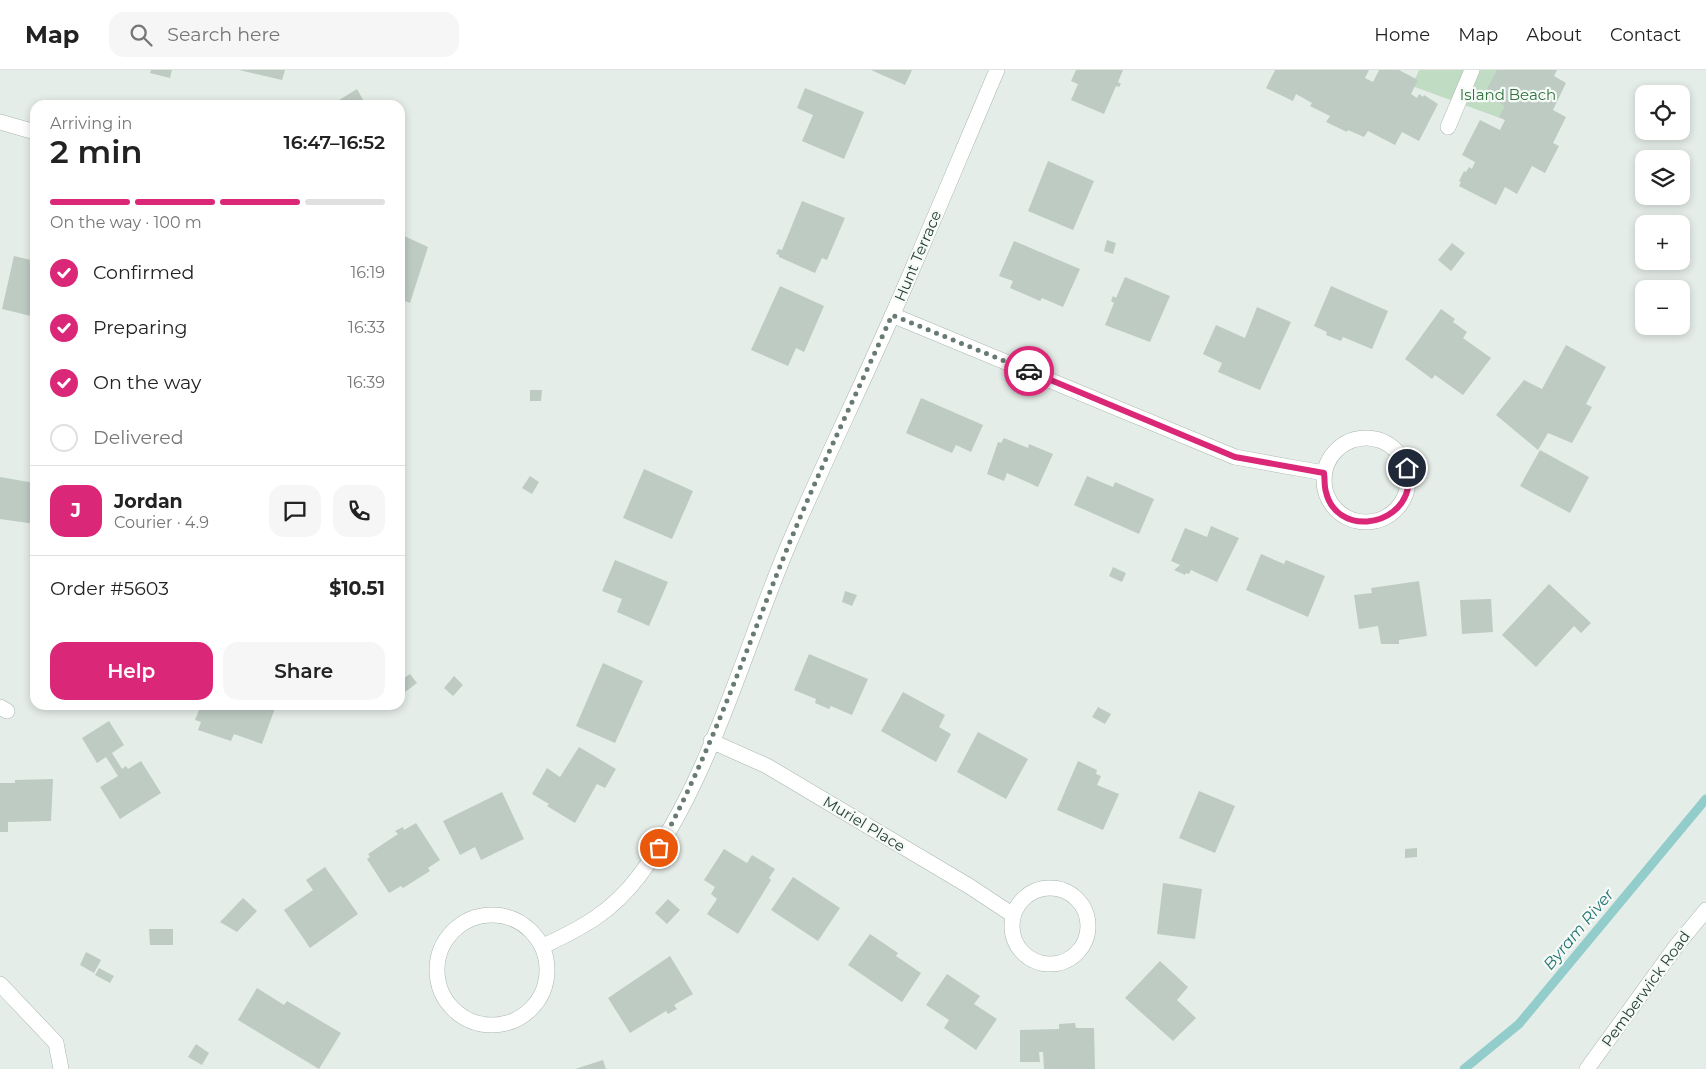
<!DOCTYPE html>
<html lang="en">
<head>
<meta charset="utf-8">
<style>
	body { margin:0; font-family:Montserrat,sans-serif; background:#f6f6f6; color:#222; height:100vh; display:flex; flex-direction:column; font-size:19px; white-space:nowrap }
	* { box-sizing:border-box; margin:0 }
	p { font-size:16px; color:#767676 }
	.icon { flex:none; width:28px; height:28px; fill:none; stroke:currentColor; stroke-width:2; stroke-linecap:round; stroke-linejoin:round }
	.map { position:relative; flex:1; overflow:hidden }
	.side { position:absolute; left:30px; top:30px; width:375px; height:610px; display:flex; flex-direction:column; background:#fff; border-radius:15px; box-shadow:0 2px 8px #0003 }
	.side>* { flex:none }
	.controls { position:absolute; left:1635px; top:15px; display:grid; gap:10px }
	.controls a { display:grid; place-items:center; width:55px; height:55px; border-radius:10px; background:#fff; box-shadow:0 2px 8px #0003; font-size:25px }
	.pin { position:absolute; display:grid; place-items:center; width:42px; height:42px; color:#fff; margin:-21px; border:2px solid #fff; border-radius:50%; box-shadow:0 1px 5px #0007 }
	.courier { position:absolute; display:grid; place-items:center; width:50px; height:50px; margin:-25px; border:4px solid #db2777; border-radius:50%; background:#fff; color:#222; box-shadow:0 1px 6px #0007 }
	.summary em { font-style:normal; font-weight:600 }
	.summary div { display:flex; flex-direction:column-reverse }
	.summary { display:flex; align-items:center; justify-content:space-between; height:85px; padding:0 20px }
	h1 { font-size:32px; font-weight:600; line-height:38px }
	.bar { display:grid; grid-template-columns:repeat(4,1fr); gap:8px 5px; align-content:center; height:60px; padding:0 20px }
	.bar i { height:6px; border-radius:4px; background:#e0e0e0 }
	.bar .selected { background:#db2777 }
	.bar p { grid-column:span 4 }
	.line { display:flex; align-items:center; gap:12px; padding:0 20px; border-top:1px solid #e0e0e0 }
	.line div { flex:1 }
	.round { display:grid; place-items:center; flex:none; width:52px; height:52px; border-radius:15px; background:#f6f6f6 }
	ol { padding:0 20px; list-style:none }
	li { display:flex; align-items:center; gap:15px; height:55px }
	li p { margin-inline-start:auto }
	li .icon { padding:5px; border-radius:50%; background:#db2777; color:#fff; stroke-width:4 }
	li:last-child { color:#767676 }
	li i { width:28px; height:28px; border:2px solid #e0e0e0; border-radius:50% }
	.cta { display:flex; gap:10px; margin-top:auto; padding:10px 20px }
	.cta a { flex:1; height:58px; border-radius:15px; background:#db2777; color:#fff; font-size:20px; font-weight:600; line-height:58px; text-align:center }
	.cta a+a { background:#f6f6f6; color:#222 }
	header { display:flex; align-items:center; gap:30px; box-sizing:border-box; height:70px; padding:0 25px; background:#fff; border-bottom:1px solid #e0e0e0 }
	header strong { font-size:24px }
	nav { display:flex; gap:28px; margin-inline-start:auto; font-size:18px }
	.search { width:350px; height:45px; background:#f6f6f6; display:flex; align-items:center; gap:12px; box-sizing:border-box; padding:0 18px; border-radius:15px; color:#767676; font-size:19px }
	.map>svg:first-child { display:block }
</style>
</head>
<body>
<header>
<strong>Map</strong>
<div class="search"><svg class="icon" aria-label="search" viewBox="0 0 24 24"><circle cx="10" cy="10" r="6"/><path d="M15 15l6 6"/></svg>Search here</div>
<nav><a>Home</a><a>Map</a><a>About</a><a>Contact</a></nav>
</header>
<div class="map">
<svg width="1706" height="999" viewBox="0 0 1706 999">
	<rect width="100%" height="100%" fill="#e5ede8"/>
	<path fill="#c0dcc2" d="M1419 0H1544L1522 56 1412 16Z"/>
	<g fill="none" stroke-linecap="round" stroke-linejoin="round">
		<path stroke="#92cdcb" stroke-width="9" d="M1464 999 1519 954 1706 729"/>
	</g>
	<path fill="#bdcbc3" d="M151 0H172L170 8 150 3Z
		M239 0H285L282 10Z
		M871 0H912L905 15Z
		M1076 0H1123L1118 12 1121 14 1119 17 1116 16 1104 44 1071 30 1078 14 1071 11Z
		M1275 0H1369L1365 8 1373 12 1379 0H1399L1418 10 1411 24 1417 28 1419 24 1423 27 1424 25 1438 34 1419 71 1402 62 1395 75 1368 61 1364 67 1348 60 1347 62 1326 52 1330 46 1310 36 1312 33 1296 24 1293 31 1266 18Z
		M1497 0H1557L1554 6 1566 13 1553 40 1566 47 1553 73 1559 76 1545 103 1532 96 1517 124 1505 117 1496 135 1459 116 1461 112 1459 111 1464 101 1466 102 1469 97 1472 99 1475 92 1462 85 1480 50 1500 60 1505 50 1499 47 1505 36 1484 25Z
		M805 18 864 42 844 89 802 71 813 45 797 38Z
		M357 19 366 35H331Z
		M1048 91 1094 111 1073 160 1028 141Z
		M802 131 845 148 827 190 822 188 815 203 779 187V185L776 184 778 179 782 180Z
		M400 164 428 177 410 233 400 229Z
		M1107 170 1116 173 1113 184 1104 181Z
		M1014 171 1080 199 1063 237 1042 228 1040 231 1010 218 1013 211 999 206Z
		M1452 173 1465 183 1451 201 1438 190Z
		M14 186 35 191V247L2 239Z
		M1125 207 1170 226 1150 272 1105 255 1114 233 1111 231 1113 226 1116 228Z
		M780 216 824 236 804 282 796 278 788 296 751 280Z
		M1331 216 1388 241 1372 279 1343 267 1341 271 1326 265 1327 262 1314 256Z
		M1257 237 1291 252 1260 320 1218 302 1222 293 1203 284 1216 255 1245 268Z
		M1441 239 1455 249 1453 252 1467 262 1463 268 1491 288 1463 325 1435 305 1432 309 1405 289Z
		M1566 275 1606 297 1586 334 1592 337 1572 373 1548 363 1538 380 1496 345 1524 310 1542 319Z
		M530 320H542L541 331H530Z
		M921 328 983 355 971 382 956 375 952 383 906 363Z
		M1004 368 1028 378 1029 374 1053 384 1038 417 1007 403 1004 411 987 404 998 372 1001 373Z
		M1540 380 1589 407 1570 443 1520 416Z
		M644 399 693 421 672 469 623 448Z
		M530 406 539 412 532 424 522 418Z
		M1087 406 1113 417 1115 412 1154 429 1139 464 1074 435Z
		M0 407 35 413V454L0 449Z
		M1211 456 1239 468 1217 512 1191 500 1189 504 1186 503 1185 505 1174 500 1180 495 1171 491 1185 458 1207 467Z
		M1261 484 1284 494 1286 490 1325 506 1308 547 1246 520Z
		M615 490 668 512 649 556 617 542 622 529 602 521Z
		M1113 497 1126 503 1122 512 1109 506Z
		M1419 511 1427 566 1399 570V574H1381L1378 556 1359 559 1354 525 1372 523 1371 518Z
		M1549 514 1591 553 1581 563 1574 556 1536 597 1502 565Z
		M845 521 857 525 852 536 842 532Z
		M1491 529 1493 562 1462 564 1460 530Z
		M809 584 868 609 852 645 831 636 829 639 815 633 816 629 794 620Z
		M603 593 643 611 615 673 576 656Z
		M410 604 417 613 405 622 400 611Z
		M454 606 463 615 453 626 444 618Z
		M903 622 945 645 939 657 951 664 936 692 881 661Z
		M185 635H266L275 638 262 674 234 664 231 671 198 660 201 652 195 650 199 640Z
		M1098 637 1111 644 1105 654 1092 647Z
		M109 651 124 675 112 683 122 699 126 696 128 699 141 691 161 723 120 749 100 717 118 706 106 687 97 693 82 668Z
		M978 662 1028 689 1006 729 957 702Z
		M579 677 616 699 605 718 597 714 575 753 547 736 549 734 532 724 547 698 560 707Z
		M1078 691 1097 700 1096 704 1101 706 1097 715 1119 724 1103 760 1057 740Z
		M53 709 51 751 8 752V762H0V713H15V710Z
		M1199 721 1235 736 1215 783 1179 768Z
		M502 722 524 769 481 790 475 777 460 785 443 751Z
		M416 753 440 790 428 798 430 801 403 818 401 816 389 823 367 789 370 787 368 784 398 764 395 761 403 757 404 760Z
		M1417 778V787L1405 788V779Z
		M724 779 747 793 752 785 775 799 769 808 771 810 738 864 707 844 717 829 711 824 715 817 704 810Z
		M325 797 358 844 310 878 284 840 313 820 306 810Z
		M793 807 840 838 818 871 771 840Z
		M1163 813 1202 819 1195 869 1157 864Z
		M243 828 257 841 237 862 220 852Z
		M668 829 680 840 667 854 655 843Z
		M149 859H173V875H150Z
		M870 864 898 883 896 886 921 903 902 932 848 895Z
		M86 882 101 890 94 903 80 895Z
		M670 886 693 924 674 935 677 939 668 944 666 941 630 963 608 928Z
		M1160 891 1188 917 1177 930 1196 948 1173 971 1125 928Z
		M99 898 114 906 110 913 95 905Z
		M947 904 980 926 974 934 997 949 976 980 944 958 949 950 926 935Z
		M257 918 284 935 287 931 341 963 319 999 238 950Z
		M1075 953 1076 958H1094L1095 999H1044L1043 982H1039L1040 992H1020V960L1059 959V954Z
		M196 974 209 983 202 995 188 987Z
		M603 990 606 999H575Z"/>
	<g fill="none" stroke-linecap="round" stroke-linejoin="round">
		<g stroke="#a8b5ae" stroke-width="16">
			<path id="minor" d="M0 52 35 62
				M1448 57 1472 0
				M892 245 1235 387 1324 403
				M1324 410a42 42 0 1 1 84 0a42 42 0 1 1-84 0Z
				M0 637 7 641
				M711 671 767 696 969 816 1013 845
				M1012 856a38 38 0 1 1 76 0a38 38 0 1 1-76 0Z
				M437 900a55 55 0 1 1 110 0a55 55 0 1 1-110 0Z
				M543 876C582 858 612 842 639 806 709 714 743 582 788 476 821 399 858 323 892 246 928 164 962 82 997 0
				M0 914 56 973 61 999
				M1587 999 1677 875 1706 840"/>
		</g>
		<use href="#minor" stroke="#fff" stroke-width="15"/>
	</g>
	<g fill="none" stroke-linecap="round" stroke-linejoin="round">
		<path stroke="#687b72" stroke-width="5" stroke-dasharray="0 9" d="M659 778C711 682 746 580 787 479 819 400 857 323 892 245L1029 301"/>
		<path stroke="#db2777" stroke-width="6" d="M1029 301 1235 387 1324 403C1325 409 1324 416 1326 422 1336 465 1399 459 1408 418 1409 412 1408 404 1407 398"/>
	</g>
	<g text-anchor="middle" stroke-width="4.5" stroke-linejoin="round" paint-order="stroke">
		<g font-size="15" fill="#33713f" stroke="#f5faf7">
			<text x="1508" y="30">Island Beach</text>
		</g>
		<g font-size="15" fill="#253e32" stroke="#f5faf7">
			<text transform="translate(918 186) rotate(-67)" y="5">Hunt Terrace</text>
			<text transform="translate(864 754) rotate(31)" y="5">Muriel Place</text>
			<text transform="translate(1646 919) rotate(-54)" y="5">Pemberwick Road</text>
		</g>
		<g font-size="16" font-style="italic" fill="#247573" stroke="#f5faf7">
			<text transform="translate(1578 859) rotate(-50)" y="6">Byram River</text>
		</g>
	</g>
</svg>
<div class="controls">
<a><svg class="icon" aria-label="locate" viewBox="0 0 24 24"><circle cx="12" cy="12" r="6"/><path d="M12 2v4M12 18v4M2 12h4M18 12h4"/></svg></a>
<a><svg class="icon" aria-label="layers" viewBox="0 0 24 24"><path d="M12 4l9 5-9 5-9-5zM3 14l9 5 9-5"/></svg></a>
<a>+</a>
<a>−</a>
</div>
<div class="pin" style="left:659px;top:778px;background:#ea580c"><svg class="icon" aria-label="bag" viewBox="0 0 24 24"><path d="M5 8h14l-1 12H6zM9 8a3 3 0 0 1 6 0"/></svg></div>
<div class="pin" style="left:1407px;top:398px;background:#1f2937"><svg class="icon" aria-label="home" viewBox="0 0 24 24"><path d="M3 11l9-7 9 7M6 9v11h12V9"/></svg></div>
<div class="courier" style="left:1029px;top:301px"><svg class="icon" aria-label="car" viewBox="0 0 24 24"><path d="M5 17H2v-5l4-1 3-4h7l3 4 3 1v5h-3M9 17h6M6 11h13"/><circle cx="7" cy="17" r="2"/><circle cx="17" cy="17" r="2"/></svg></div>
<section class="side">
<div class="summary"><div><h1>2 min</h1><p>Arriving in</p></div><em>16:47–16:52</em></div>
<div class="bar"><i class="selected"></i><i class="selected"></i><i class="selected"></i><i></i><p>On the way · 100 m</p></div>
<ol>
<li><svg class="icon" aria-label="check" viewBox="0 0 24 24"><path d="M5 12l5 5 9-10"/></svg>Confirmed<p>16:19</p></li>
<li><svg class="icon" aria-label="check" viewBox="0 0 24 24"><path d="M5 12l5 5 9-10"/></svg>Preparing<p>16:33</p></li>
<li><svg class="icon" aria-label="check" viewBox="0 0 24 24"><path d="M5 12l5 5 9-10"/></svg>On the way<p>16:39</p></li>
<li><i></i>Delivered</li>
</ol>
<div class="line" style="height:90px"><b class="round" style="background:#db2777;color:#fff">J</b><div><b>Jordan</b><p>Courier · 4.9</p></div><a class="round"><svg class="icon" aria-label="chat" viewBox="0 0 24 24"><path d="M4 5h16v11H9l-5 4z"/></svg></a><a class="round"><svg class="icon" aria-label="phone" viewBox="0 0 24 24"><path d="M5 4h4l2 5-3 2q2 4 5 5l2-3 5 2v4C11 20 4 13 5 4z"/></svg></a></div>
<div class="line" style="height:65px"><div>Order #5603</div><b>$10.51</b></div>
<div class="cta"><a>Help</a><a>Share</a></div>
</section>
</div>
</body>
</html>
